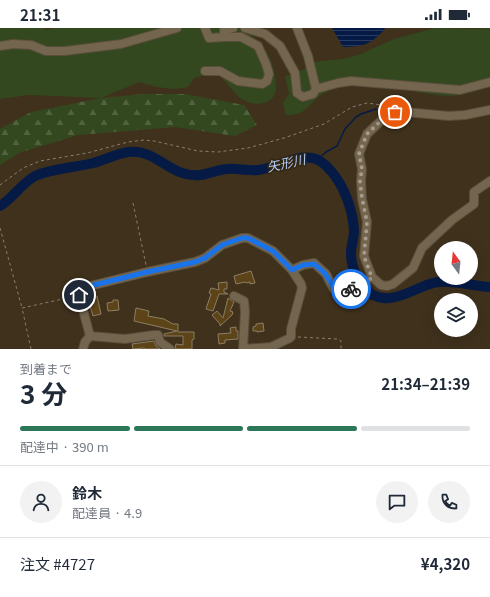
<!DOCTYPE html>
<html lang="ja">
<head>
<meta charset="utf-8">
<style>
	body { margin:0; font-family:Georgia,"Noto Sans JP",serif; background:#f2f2f3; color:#1f2937; height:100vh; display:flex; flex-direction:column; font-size:15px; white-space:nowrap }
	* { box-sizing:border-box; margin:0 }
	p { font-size:13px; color:#747a83 }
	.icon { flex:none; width:22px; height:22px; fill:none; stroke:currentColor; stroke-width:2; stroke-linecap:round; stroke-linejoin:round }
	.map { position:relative; height:321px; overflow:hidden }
	.drawer { display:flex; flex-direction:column; background:#fff; flex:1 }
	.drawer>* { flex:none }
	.needle { width:26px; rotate:345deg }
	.controls { position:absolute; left:434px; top:213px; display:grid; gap:8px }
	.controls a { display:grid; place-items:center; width:44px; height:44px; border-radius:50%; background:#fff; box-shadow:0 4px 16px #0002; font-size:20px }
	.pin { position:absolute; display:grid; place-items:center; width:34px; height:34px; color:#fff; margin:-17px; border:2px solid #fff; border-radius:50%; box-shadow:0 1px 4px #0007 }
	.courier { position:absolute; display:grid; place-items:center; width:40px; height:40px; margin:-20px; border:3px solid #1a73e8; border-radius:50%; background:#fff; color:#222; box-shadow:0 1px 5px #0007 }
	.summary em { font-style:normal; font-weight:700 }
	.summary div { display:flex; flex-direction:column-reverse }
	.summary { display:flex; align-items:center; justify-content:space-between; height:68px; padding:0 20px }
	h1 { font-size:26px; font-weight:700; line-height:30px }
	.bar { display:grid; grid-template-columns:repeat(4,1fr); gap:6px 4px; align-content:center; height:48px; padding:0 20px }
	.bar i { height:5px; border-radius:3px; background:#e0e1e3 }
	.bar .active { background:#2c7757 }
	.bar p { grid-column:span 4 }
	.line { display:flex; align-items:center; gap:10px; padding:0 20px; border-top:1px solid #e0e1e3 }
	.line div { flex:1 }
	.round { display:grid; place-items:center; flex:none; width:42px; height:42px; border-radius:21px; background:#f2f2f3 }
	.status { display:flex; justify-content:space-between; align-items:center; height:28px; padding:0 20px; background:#fff; direction:ltr }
	.status svg { height:11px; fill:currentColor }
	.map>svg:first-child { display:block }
</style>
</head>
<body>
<div class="status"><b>21:31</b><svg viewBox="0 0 49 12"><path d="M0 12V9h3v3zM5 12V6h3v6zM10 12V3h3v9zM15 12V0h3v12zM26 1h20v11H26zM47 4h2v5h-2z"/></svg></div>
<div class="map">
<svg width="490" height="321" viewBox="0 0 490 321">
	<defs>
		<pattern id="forest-firs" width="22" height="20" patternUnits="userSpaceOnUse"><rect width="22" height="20" fill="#33481f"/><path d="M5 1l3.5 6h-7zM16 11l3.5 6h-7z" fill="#50623e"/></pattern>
		<pattern id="water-rules" width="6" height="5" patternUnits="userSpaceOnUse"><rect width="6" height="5" fill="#051b46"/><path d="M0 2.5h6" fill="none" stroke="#293b5f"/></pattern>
	</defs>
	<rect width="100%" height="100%" fill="#3f311c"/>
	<path fill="#33481f" d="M0 0H44L46 2 54 0H242C252 8 264 17 269 29 273 36 277 54 276 61 274 79 250 79 239 69 232 63 226 53 219 46L206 47 194 50 188 59C172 63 155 59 139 54L101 70 29 67 0 71Z
		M435 0 473 1 490 0V58C476 63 463 68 448 68 440 68 432 66 424 65 398 61 370 54 344 58 337 60 327 63 321 67 307 77 306 88 286 87L283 75 289 66 285 48 303 42 313 34 343 31 361 26 394 11Z"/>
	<path fill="url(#forest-firs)" d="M144 66H185L244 77 257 97 235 108 175 99 78 107 19 125 0 137V101L31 84 101 70Z"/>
	<path fill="url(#water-rules)" d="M332 0H384L385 1C371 16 364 19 343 19Z"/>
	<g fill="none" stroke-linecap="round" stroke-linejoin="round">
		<path stroke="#051b46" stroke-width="1.5" d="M318 131 326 124 337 118 345 101 356 89 361 86 376 81"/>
		<path stroke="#051b46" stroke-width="10" d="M0 178C13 170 21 156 35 148 53 140 74 140 93 135 104 132 116 126 128 124 157 120 169 150 200 147 209 146 217 142 227 141 237 140 247 143 258 142 276 140 294 127 312 130 320 131 326 137 331 143 345 159 353 183 354 203 354 210 351 218 351 225 351 240 359 259 373 267 395 278 417 257 438 254 453 252 474 258 490 259"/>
	</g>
	<path fill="#5d4418" stroke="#8c7d65" d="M251 243 255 255 250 256V254L246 255 245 254 236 256 234 248Z
		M227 254V261H224V264L228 266H219L213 283 206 281 211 266 209 265 211 260 219 262 218 255Z
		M92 267 93 269 97 268 101 286 93 288 90 278H88L85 269Z
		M228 270 234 274 230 283 233 284 232 287 220 298V296L212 287 217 283 223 290Z
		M113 272H118L119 282 108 283 107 275 113 274Z
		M136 280 149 283 148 288 164 291 173 296H178V304H194V311L192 312V321H175L176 316 183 317V308H164V306L177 303 134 293Z
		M263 295 264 303 257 304V303H253V299L256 298V296Z
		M236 299V303H238V311L225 312V315L219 316 218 306 231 305 230 300Z
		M154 313 156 318 160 321H145L144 320 133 321 132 316Z"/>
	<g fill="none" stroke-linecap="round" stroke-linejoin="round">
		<g stroke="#594e3b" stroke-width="10">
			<path id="minor" d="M205 0 209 10 224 9
				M245 0 265 6 280 18 295 45 297 65 303 69 313 66 316 61 338 55 351 53 460 62 490 54
				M297 0 308 28 316 61
				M0 18 13 16 31 17 46 23H65L121 16 177 0
				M205 43H220L238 53 262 56 267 53 269 46 266 36 258 18 241 9H224V2L233 0
				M490 82 465 87 449 88 405 84H395L386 88 367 106 359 126 362 141 361 153 362 171 367 194 364 228 372 249 381 257 387 258 393 256 413 240 422 220 452 192 474 176V164L490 153
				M292 242 303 237 314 235 326 246 333 260 338 263H348L372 249
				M234 268 244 273 245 284 243 321
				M90 308 125 311 154 307H158L160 314 170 321
				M83 321 85 314 90 308 79 267 80 264 86 259 147 244 195 234 205 230 222 217 242 210H248L273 223 292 242 301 256 302 260 291 301V309L290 310 271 319 243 321"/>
		</g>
		<path stroke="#8a7e6d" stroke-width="1" stroke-dasharray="3 3" stroke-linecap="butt" d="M0 157 23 140 40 133 87 125 128 114 144 112 154 113 198 123 218 124 248 120 284 110 324 96 352 79 367 75 389 78
			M133 175 146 237
			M0 200 22 280
			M298 309 338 311 341 313V321
			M31 321 22 280 72 269"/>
		<use href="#minor" stroke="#74654e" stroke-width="8"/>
	</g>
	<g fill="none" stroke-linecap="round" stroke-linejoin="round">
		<path stroke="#a79c8d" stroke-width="4" stroke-dasharray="0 7.2" d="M351 261 372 250 364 228 367 194 362 170 360 153 362 141 359 126 367 106 386 88 395 84"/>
		<path stroke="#1a73e8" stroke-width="5" d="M79 267 80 264 86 259 147 244 195 234 205 230 222 217 242 210H248L273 223 292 242 303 237 314 236C318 239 323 243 326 247 333 257 335 270 351 261"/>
	</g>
	<g text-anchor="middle" stroke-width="3" stroke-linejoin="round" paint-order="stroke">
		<g font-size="13" font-style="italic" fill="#b1cbf8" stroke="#342712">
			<text transform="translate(286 135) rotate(-12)" y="5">矢形川</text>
		</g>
	</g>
</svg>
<div class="controls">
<a><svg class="needle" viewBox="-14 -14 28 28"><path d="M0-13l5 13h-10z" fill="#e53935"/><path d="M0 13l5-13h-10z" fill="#747a83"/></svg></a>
<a><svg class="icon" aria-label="layers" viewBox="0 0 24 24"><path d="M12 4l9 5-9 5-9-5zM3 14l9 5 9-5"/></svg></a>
</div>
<div class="pin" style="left:395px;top:84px;background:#ea580c"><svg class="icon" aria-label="bag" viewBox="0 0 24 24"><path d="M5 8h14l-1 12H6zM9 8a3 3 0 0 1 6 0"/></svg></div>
<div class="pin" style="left:79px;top:267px;background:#1f2937"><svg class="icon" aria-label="home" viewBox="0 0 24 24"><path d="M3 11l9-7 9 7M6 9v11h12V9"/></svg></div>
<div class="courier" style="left:351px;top:261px"><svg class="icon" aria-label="bike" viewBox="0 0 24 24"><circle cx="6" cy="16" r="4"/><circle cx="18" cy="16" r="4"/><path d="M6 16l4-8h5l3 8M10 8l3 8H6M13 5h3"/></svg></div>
</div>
<section class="drawer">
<div class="summary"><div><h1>3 分</h1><p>到着まで</p></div><em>21:34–21:39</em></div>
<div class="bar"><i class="active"></i><i class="active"></i><i class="active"></i><i></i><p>配達中 · 390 m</p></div>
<div class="line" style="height:72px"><a class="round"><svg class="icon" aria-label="person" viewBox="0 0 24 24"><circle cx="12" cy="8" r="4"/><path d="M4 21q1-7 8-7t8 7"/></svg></a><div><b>鈴木</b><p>配達員 · 4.9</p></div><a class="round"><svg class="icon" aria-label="chat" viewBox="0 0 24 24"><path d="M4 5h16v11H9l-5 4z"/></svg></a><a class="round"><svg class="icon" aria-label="phone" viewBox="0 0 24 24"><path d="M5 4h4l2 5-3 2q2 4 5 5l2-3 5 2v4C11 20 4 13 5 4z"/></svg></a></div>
<div class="line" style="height:52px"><div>注文 #4727</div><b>¥4,320</b></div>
</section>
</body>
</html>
